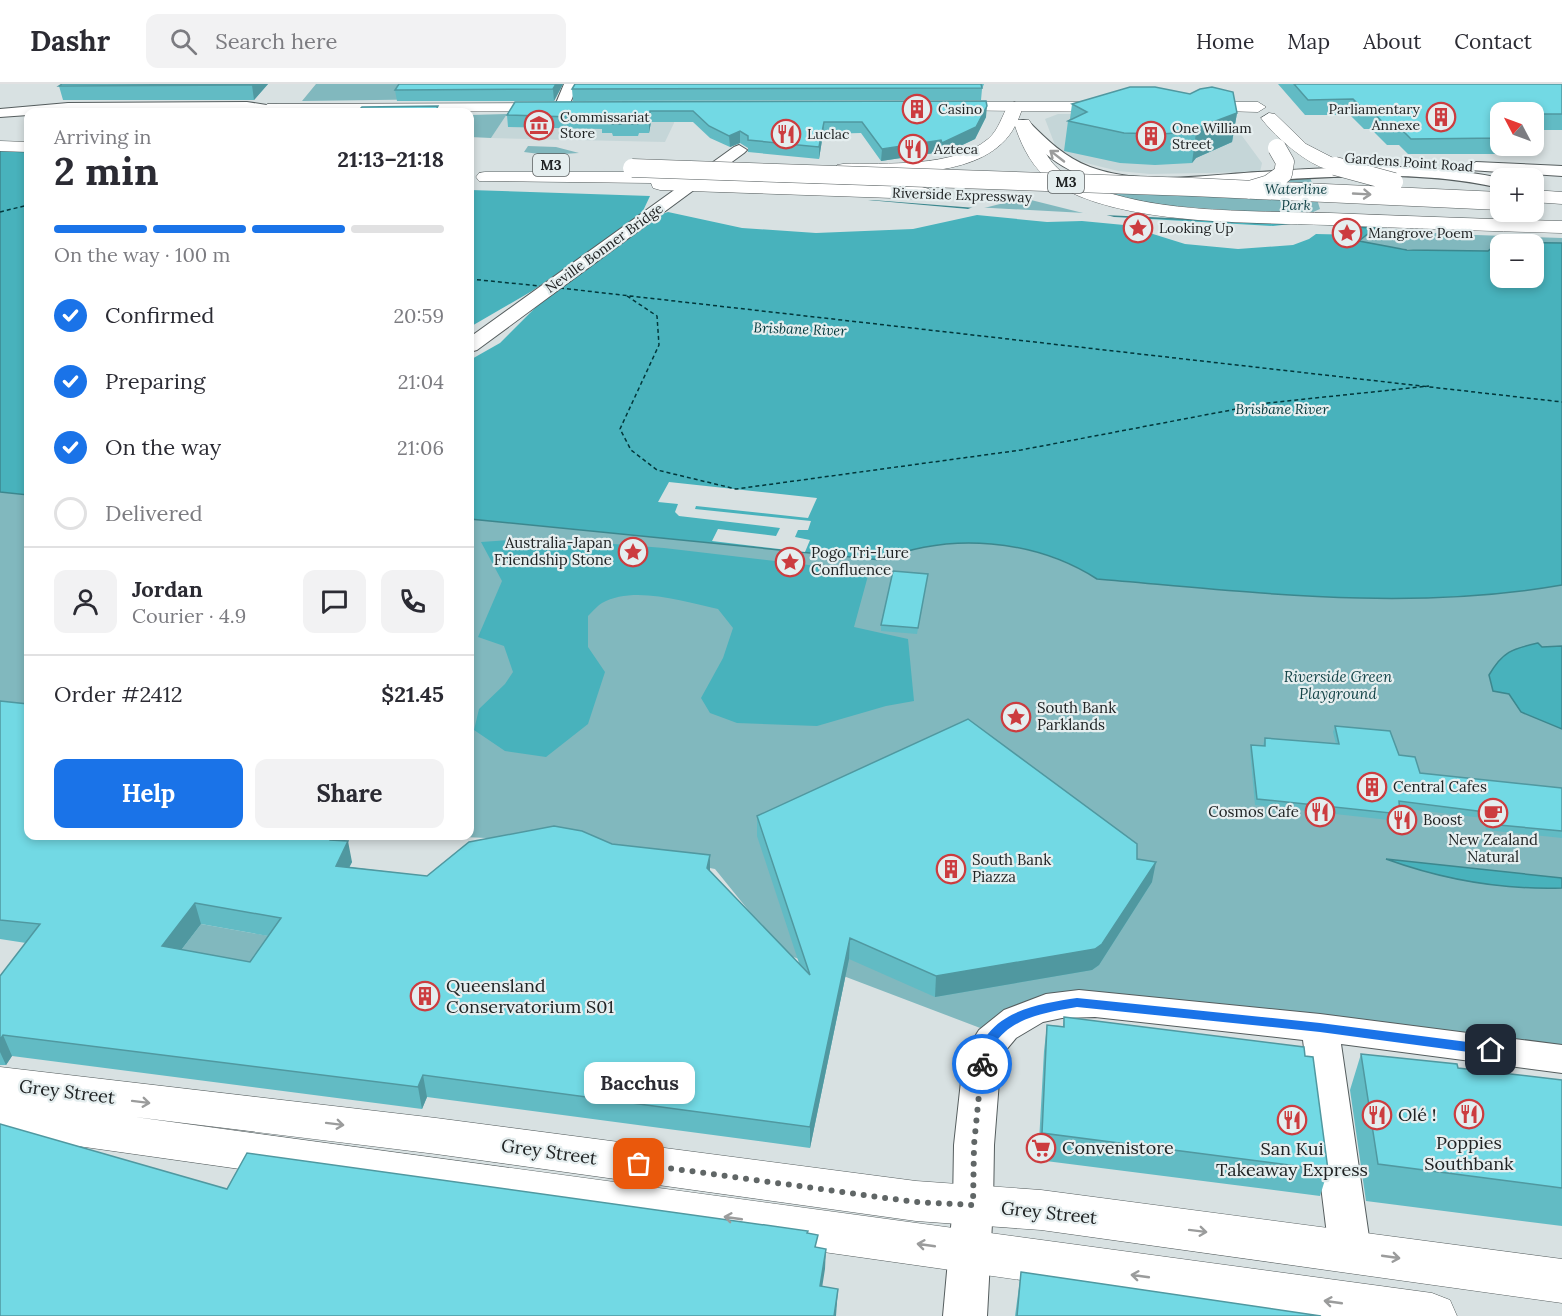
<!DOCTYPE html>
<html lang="en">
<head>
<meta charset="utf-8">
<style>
	body { margin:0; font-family:Lora,serif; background:#f2f2f3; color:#2b2b33; height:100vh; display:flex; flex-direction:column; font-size:22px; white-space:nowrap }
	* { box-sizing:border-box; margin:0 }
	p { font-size:20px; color:#7c7c81 }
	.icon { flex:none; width:33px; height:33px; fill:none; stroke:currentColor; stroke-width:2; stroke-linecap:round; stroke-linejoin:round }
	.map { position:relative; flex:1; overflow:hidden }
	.drawer { position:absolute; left:24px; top:24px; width:450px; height:732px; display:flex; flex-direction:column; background:#fff; border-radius:12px; box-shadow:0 3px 9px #0003 }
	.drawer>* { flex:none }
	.needle { width:39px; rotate:311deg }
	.fabs { position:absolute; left:1490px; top:18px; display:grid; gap:12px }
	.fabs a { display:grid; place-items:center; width:54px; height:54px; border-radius:12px; background:#fff; box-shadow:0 3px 9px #0003; font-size:30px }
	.pin { position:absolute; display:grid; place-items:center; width:51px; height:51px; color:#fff; margin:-26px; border-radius:12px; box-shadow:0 3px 9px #0006 }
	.courier { position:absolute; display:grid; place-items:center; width:60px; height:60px; margin:-30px; border:4px solid #1a73e8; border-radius:50%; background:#fff; color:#222; box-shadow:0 2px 8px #0007 }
	.bubble { position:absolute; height:42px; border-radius:12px; background:#fff; box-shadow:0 3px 9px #0003; font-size:20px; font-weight:700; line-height:42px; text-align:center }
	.head em { font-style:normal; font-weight:700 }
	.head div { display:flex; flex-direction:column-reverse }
	.head { display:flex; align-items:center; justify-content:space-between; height:102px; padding:0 30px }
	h1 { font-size:39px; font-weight:700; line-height:45px }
	.bar { display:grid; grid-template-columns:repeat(4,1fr); gap:9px 6px; align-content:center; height:72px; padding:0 30px }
	.bar i { height:8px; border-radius:4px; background:#e1e1e2 }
	.bar .current { background:#1a73e8 }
	.bar p { grid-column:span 4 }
	.line { display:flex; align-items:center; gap:15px; padding:0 30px; border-top:2px solid #e1e1e2 }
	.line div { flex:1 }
	.round { display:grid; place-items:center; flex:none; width:63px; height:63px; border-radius:12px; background:#f2f2f3 }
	ol { padding:0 30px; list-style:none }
	li { display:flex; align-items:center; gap:18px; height:66px }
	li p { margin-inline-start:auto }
	li .icon { padding:6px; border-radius:50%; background:#1a73e8; color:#fff; stroke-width:4 }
	li:last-child { color:#7c7c81 }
	li i { width:33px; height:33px; border:3px solid #e1e1e2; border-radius:50% }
	.button { display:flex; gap:12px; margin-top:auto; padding:12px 30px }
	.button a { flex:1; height:69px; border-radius:12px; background:#1a73e8; color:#fff; font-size:24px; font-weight:700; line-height:69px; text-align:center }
	.button a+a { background:#f2f2f3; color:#2b2b33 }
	header { display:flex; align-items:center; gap:36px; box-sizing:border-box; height:84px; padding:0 30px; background:#fff; border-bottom:2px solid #e1e1e2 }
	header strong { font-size:28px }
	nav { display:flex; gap:33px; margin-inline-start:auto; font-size:21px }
	.search { width:420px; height:54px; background:#f2f2f3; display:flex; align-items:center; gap:15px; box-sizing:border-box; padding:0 21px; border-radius:12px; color:#7c7c81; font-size:22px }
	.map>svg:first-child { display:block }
</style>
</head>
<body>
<header>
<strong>Dashr</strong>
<div class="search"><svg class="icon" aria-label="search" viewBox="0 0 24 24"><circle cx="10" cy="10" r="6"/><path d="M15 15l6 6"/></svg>Search here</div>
<nav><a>Home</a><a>Map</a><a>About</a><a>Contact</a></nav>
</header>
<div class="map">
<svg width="1562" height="1232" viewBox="0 0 1562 1232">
	<rect width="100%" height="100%" fill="#d8e1e2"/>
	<path fill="#c5d6d8" d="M507 30H675L674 39 665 58 491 54Z
		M1058 30H1226L1262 79 1260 88 1150 90 1118 87 1074 76 1055 61 1045 35Z"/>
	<path fill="#81b8be" d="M316 0H462L449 15 302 17Z
		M507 30 491 54 470 53V31Z
		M528 62 556 63 579 69 547 71 524 68Z
		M1310 93 1320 125 1304 132 1146 120 1090 103Z
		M1031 116 1107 135 984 124 1008 118Z
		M1375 144 1448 150 1562 154V159L1499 158C1496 160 1492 165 1489 167 1473 175 1378 163 1359 157Z
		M0 408 28 411V630L0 629Z
		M470 435 881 476C951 448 1033 455 1097 495 1252 508 1407 528 1562 501V975L1077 918 996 950 783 869 715 785 576 758 440 752H470Z
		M201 840 286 855 255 899 168 883Z"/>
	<path fill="#48b2bc" d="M539 454 664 464 869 488 854 543 908 555 914 617 886 622 817 642 737 639 710 629 701 614 723 574 733 544 718 525C685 518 634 501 602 519 597 522 592 528 588 532V563L605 588 588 640 546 673 505 667 474 646 479 625 505 600 513 588 504 562 478 553 502 497 481 458Z"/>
	<path fill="#48b2bc" stroke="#3c878e" stroke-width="1.5" fill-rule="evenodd" d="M0 64H28V411L0 408Z
		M470 80 772 109 1019 128 1375 144 1359 157 1407 166 1488 167 1499 158 1562 159V501C1407 528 1252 508 1097 495 1034 455 950 448 881 476L470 435ZM1500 160H1533V194H1500Z
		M1538 559 1542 563 1562 562V645L1521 628 1509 610 1493 607 1489 591C1503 567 1512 565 1538 559Z
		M1386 775 1562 794V804C1500 806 1444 796 1386 775Z"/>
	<path fill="#d8e1e2" d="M470 77 580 82 773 106 898 115 868 116 968 125 973 123 1103 130 1114 133 1273 142 1291 140 1343 141 1357 147 1360 151 1316 150 1309 155 1293 161 1238 165 1185 160 1124 141 1082 137 1047 138 977 131 913 145 816 149 742 144 668 128 656 132 550 209 500 259 470 276V243L532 207 644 130 642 129 650 112 470 106Z
		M669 398 817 414 808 434 696 422 695 425 811 437 808 446H798L795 453 810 456 805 468 712 457 718 445 776 452 780 444 679 432 675 428 678 420 658 418Z"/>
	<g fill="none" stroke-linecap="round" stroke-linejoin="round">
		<path stroke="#02373b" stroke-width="1.5" stroke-dasharray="4 3" stroke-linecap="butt" d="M0 128 28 121
			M470 195 540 202
			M560 204 1562 318
			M627 212 657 232 659 261 620 345 631 366 657 386 736 405 1021 366 1268 319 1429 302"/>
		<g stroke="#555d5e" stroke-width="2">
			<path id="street" d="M564 0H578L568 24 561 28 554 24Z
				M247 18 273 22 275 25 271 28 247 26 28 28V31L0 33V25L68 19Z
				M1023 36 1028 37C1047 56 1064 73 1090 83 1141 102 1205 91 1258 88 1340 83 1419 77 1500 94V104C1420 86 1341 92 1260 97 1201 101 1135 111 1079 90 1053 80 1037 62 1018 43L1016 40 1018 37Z
				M739 61 747 66 744 69 477 266 470 268V253L734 63Z
				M1476 78 1562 82V92L1470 86 1468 83Z
				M1079 906 1320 930 1562 961V989L1341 960 1371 1167 1365 1180 1350 1185 1335 1180 1329 1167 1303 956 1095 933 1062 934 1043 938 1016 954 1001 972 994 1061 993 1121 987 1232H943L953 1121 954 1061 964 970 979 946 1004 926 1046 910Z"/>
		</g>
		<g stroke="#555d5e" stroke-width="1">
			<path id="secondary" d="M942 18H1116L1124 23 1116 28 936 26 934 23 936 20Z
				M1191 18H1258L1266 23 1258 28 1185 26 1183 23 1185 20Z
				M558 19 564 21 566 24 564 27 262 28 260 25 268 20Z
				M0 983 436 1034 916 1097 1041 1106 1562 1175V1219L1041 1146 916 1137 436 1070 135 1033 1432 1209 1450 1216 1457 1232H1274L0 1051Z"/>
		</g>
		<g stroke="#555d5e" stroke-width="1">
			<path id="highway" d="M1015 18 1023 23 1018 36H1029C1042 56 1044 78 1067 91 1138 132 1250 126 1330 129 1407 132 1485 135 1562 137V149C1484 147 1407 144 1329 141 1251 138 1118 142 1052 98 1033 85 1022 63 1015 42 987 96 896 89 843 90L837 89 834 85 837 81 843 80C885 79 954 84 988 55 999 46 1002 31 1009 20Z
				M268 20 274 22 278 28H255Z
				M1269 29 1275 30 1306 60 1341 78 1344 82 1341 86C1318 92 1274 52 1261 34Z
				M0 57 28 58V68L0 67Z
				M485 88H682L688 90 690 95 922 103 929 105 931 109 929 113 922 115 660 106 653 104 651 99 479 97 476 93 479 89Z
				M1533 106 1562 108V120L1533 118Z"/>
		</g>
		<use href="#street" fill="#fff" fill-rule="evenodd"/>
		<use href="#secondary" fill="#fff" fill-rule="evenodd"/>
		<use href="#highway" fill="#fff" fill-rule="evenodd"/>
		<g stroke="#555d5e" stroke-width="19" stroke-linecap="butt">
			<path id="highway-bridge" d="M1335 82 1394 98
				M632 84 1192 103 1500 117
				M1249 106 1269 100 1283 90 1285 78 1277 64"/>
		</g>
		<use href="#highway-bridge" stroke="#fff" stroke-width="18"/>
	</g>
	<path fill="#62bbc4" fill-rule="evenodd" d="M62 0H268L254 16H63L59 2Z
		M399 0H563L554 17H397L395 6Z
		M575 0H984L982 5 981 16 573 17 572 5Z
		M1278 0H1562V46H1533V28H1500V62H1529L1527 70H1408L1399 61H1387L1371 45H1364L1350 31H1305Z
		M515 18 986 33 975 55 941 71V68L881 77 861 49 823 50 819 75 748 68V64L740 59 730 63 710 54 693 38H651L649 49H639L638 52H613L612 49H602V45L508 43 507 31Z
		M1072 20 1237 29 1232 58 1196 74 1192 79 1155 81 1120 79 1064 67 1068 37 1070 35Z
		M928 490 917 550 881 547V541Z
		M0 617 28 752H338L337 756 352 778 349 783 427 792 612 760 710 771V787L799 879 757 752V732L1137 775 1152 798 1099 881 1092 886 935 913 849 875 810 1064 427 1013 422 1025 12 972 6 981H0V892L26 859 0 855ZM201 840 268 852 250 878 181 866Z
		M1335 642 1399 671 1420 689 1562 704V754L1486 746 1483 734 1399 724 1400 730 1398 737 1255 721 1250 667 1251 661H1263L1265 654 1336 660 1333 648Z
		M1064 933 1305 972 1328 1086 1320 1112 1038 1076 1044 967 1047 941 1063 942Z
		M1361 970 1458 984 1562 996V1142L1366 1117 1350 1006Z
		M1021 1188 1321 1232H1015Z"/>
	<path fill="#5098a0" d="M253 0H268L254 16 252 1Z
		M556 0H563L554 17 553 5Z
		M987 22 986 33 975 55 941 71 942 59Z
		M650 27 651 38 649 49V37Z
		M1237 29 1232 58 1196 74 1192 79 1196 48 1200 43Z
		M824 38 823 50 819 75V63Z
		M740 47V59L730 63 729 52Z
		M941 56V68L881 77 882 65Z
		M330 752H338L334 776 330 756Z
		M348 757 352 778 340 802 336 782Z
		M710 771V792L707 784Z
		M1156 778 1152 798 1099 881 1092 886 935 913 936 892Z
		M195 819 201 840 168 883 162 862Z
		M850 854 849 875 810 1064V1043Z
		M3 951 12 972 6 981 0 968V956Z
		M423 991 427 1013 422 1025 418 1003Z
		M826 1165 825 1185 819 1223 820 1202Z
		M838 1205 836 1232H834Z"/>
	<path fill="#72d9e4" stroke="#5098a0" stroke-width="1.5" fill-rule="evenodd" d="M62 0H253L252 1 59 2Z
		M399 0H556L553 5 395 6Z
		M575 0H981L982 4 572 5Z
		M1294 0H1562V30H1533V28H1500V54L1411 55 1402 46H1390L1374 29 1368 30 1353 15 1308 16Z
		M1130 3H1155L1190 10 1200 5 1212 3 1233 8 1237 29 1200 43 1196 48 1159 50 1124 49 1068 37 1087 28 1072 20Z
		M986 17 987 22 976 43 942 59 941 56 882 65 862 38H824L819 63 748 56V52L740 47 729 52 709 42 693 27H650L649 37H638L637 40H612L613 37H602L603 34 507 31 515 18Z
		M438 22 435 28H357L362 23Z
		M893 487 928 490 918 544 881 541Z
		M0 617 28 620V752H330V756L348 757 336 782 427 792 469 758 554 742 582 747 612 760 710 771 707 784 810 891 757 732 968 635 1137 760V775L1156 778 1102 860 1095 865 936 892 850 854 810 1043 423 991 418 1003 3 951 0 956V892L40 840 0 836ZM195 819 281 834 250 878 162 862Z
		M1335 642 1390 647 1399 671 1415 673 1420 689 1562 704V747L1488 740 1485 728 1399 717 1400 730 1257 715 1251 661 1265 662V654L1339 660Z
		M1064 933 1304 963 1305 972 1313 973 1328 1086 1042 1049 1047 941 1064 943Z
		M1361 970 1457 980 1458 984 1562 996V1104L1378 1080Z
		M0 1040 227 1105 247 1069 808 1147 807 1149 818 1151 815 1163 826 1165 820 1202 838 1205 834 1232H0Z
		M1021 1188 1321 1232H1017Z"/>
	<defs><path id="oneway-shaft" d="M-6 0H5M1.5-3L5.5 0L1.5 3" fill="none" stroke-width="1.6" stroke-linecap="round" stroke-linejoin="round" transform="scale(1.5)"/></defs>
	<g stroke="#9b9c9c">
		<use href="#oneway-shaft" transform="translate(1057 72) rotate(-142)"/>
		<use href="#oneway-shaft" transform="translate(1362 110) rotate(3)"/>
		<use href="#oneway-shaft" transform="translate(141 1018) rotate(7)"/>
		<use href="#oneway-shaft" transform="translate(335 1040) rotate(7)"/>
		<use href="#oneway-shaft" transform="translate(733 1134) rotate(-172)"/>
		<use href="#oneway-shaft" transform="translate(1198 1147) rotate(7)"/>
		<use href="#oneway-shaft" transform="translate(926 1161) rotate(-172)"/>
		<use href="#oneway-shaft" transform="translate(1391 1173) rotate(8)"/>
		<use href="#oneway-shaft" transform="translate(1140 1192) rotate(-172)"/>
		<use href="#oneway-shaft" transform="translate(1333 1218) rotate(-172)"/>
	</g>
	<path fill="#1a73e8" d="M1077 914 1320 939 1491 961 1497 966 1491 971 1320 948 1077 923C1048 928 1011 933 994 961 991 968 990 976 986 983H977L975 980C978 973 980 965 983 958 1000 925 1045 919 1077 914Z"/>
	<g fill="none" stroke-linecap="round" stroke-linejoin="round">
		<path stroke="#606666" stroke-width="6" stroke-dasharray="0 10.8" d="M639 1080 915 1118 973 1121 974 1061 982 980"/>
	</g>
	<defs>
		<g id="building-ring" transform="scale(1.5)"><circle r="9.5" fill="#e5eeef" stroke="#cc3c3f" stroke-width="1.5"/><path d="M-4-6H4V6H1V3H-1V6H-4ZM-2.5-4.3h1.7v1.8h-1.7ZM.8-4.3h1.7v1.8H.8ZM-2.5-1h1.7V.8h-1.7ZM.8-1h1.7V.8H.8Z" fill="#cc3c3f"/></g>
		<g id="museum-ring" transform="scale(1.5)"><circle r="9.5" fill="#e5eeef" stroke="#cc3c3f" stroke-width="1.5"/><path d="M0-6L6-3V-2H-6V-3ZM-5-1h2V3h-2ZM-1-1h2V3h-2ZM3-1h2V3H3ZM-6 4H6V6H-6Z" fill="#cc3c3f"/></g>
		<g id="restaurant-ring" transform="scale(1.5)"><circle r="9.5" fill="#e5eeef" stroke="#cc3c3f" stroke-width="1.5"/><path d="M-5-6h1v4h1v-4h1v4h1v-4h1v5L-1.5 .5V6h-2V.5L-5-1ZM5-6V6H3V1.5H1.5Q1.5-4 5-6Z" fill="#cc3c3f"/></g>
		<g id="sight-ring" transform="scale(1.5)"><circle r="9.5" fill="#e5eeef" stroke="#cc3c3f" stroke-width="1.5"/><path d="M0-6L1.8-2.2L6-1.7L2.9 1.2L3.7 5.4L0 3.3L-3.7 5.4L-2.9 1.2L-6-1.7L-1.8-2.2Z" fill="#cc3c3f"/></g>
		<g id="cafe-ring" transform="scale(1.5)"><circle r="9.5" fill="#e5eeef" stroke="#cc3c3f" stroke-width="1.5"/><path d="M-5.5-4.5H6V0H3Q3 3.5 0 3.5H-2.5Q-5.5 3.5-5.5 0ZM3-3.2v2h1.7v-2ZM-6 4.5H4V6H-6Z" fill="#cc3c3f"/></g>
		<g id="supermarket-ring" transform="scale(1.5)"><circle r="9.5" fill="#e5eeef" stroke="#cc3c3f" stroke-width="1.5"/><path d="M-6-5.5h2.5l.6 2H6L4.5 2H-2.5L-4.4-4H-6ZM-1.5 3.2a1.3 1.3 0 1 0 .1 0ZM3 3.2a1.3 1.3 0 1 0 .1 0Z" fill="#cc3c3f"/></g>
	</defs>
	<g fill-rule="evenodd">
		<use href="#building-ring" x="917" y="25"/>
		<use href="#building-ring" x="1441" y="33"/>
		<use href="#museum-ring" x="539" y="41"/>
		<use href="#restaurant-ring" x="786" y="50"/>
		<use href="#building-ring" x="1151" y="52"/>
		<use href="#restaurant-ring" x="913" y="65"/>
		<use href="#sight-ring" x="1138" y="144"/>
		<use href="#sight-ring" x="1347" y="149"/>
		<use href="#sight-ring" x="633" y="468"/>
		<use href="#sight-ring" x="790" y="478"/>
		<use href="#sight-ring" x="1016" y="633"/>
		<use href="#building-ring" x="1372" y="703"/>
		<use href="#restaurant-ring" x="1320" y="728"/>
		<use href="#cafe-ring" x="1493" y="729"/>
		<use href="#restaurant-ring" x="1402" y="736"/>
		<use href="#building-ring" x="951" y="785"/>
		<use href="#building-ring" x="425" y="912"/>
		<use href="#restaurant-ring" x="1469" y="1030"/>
		<use href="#restaurant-ring" x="1377" y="1031"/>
		<use href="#restaurant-ring" x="1292" y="1036"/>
		<use href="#supermarket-ring" x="1041" y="1064"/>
	</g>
	<g text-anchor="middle" stroke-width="4.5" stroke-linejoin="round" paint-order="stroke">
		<g font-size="14" fill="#202324" stroke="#e5eeef" text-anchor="start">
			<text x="938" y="30">Casino</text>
			<text x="1420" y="30" text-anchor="end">Parliamentary<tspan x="1420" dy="16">Annexe</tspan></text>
			<text x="560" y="38">Commissariat<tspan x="560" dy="16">Store</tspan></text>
			<text x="1172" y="49">One William<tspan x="1172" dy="16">Street</tspan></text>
			<text x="807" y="55">Luclac</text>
			<text x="934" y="70">Azteca</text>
			<text x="1159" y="149">Looking Up</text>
			<text x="1368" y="154">Mangrove Poem</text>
		</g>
		<g font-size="14" fill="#202324" stroke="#e5eeef">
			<text transform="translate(1409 78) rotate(4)" y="5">Gardens Point Road</text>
			<text transform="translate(962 111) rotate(2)" y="5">Riverside Expressway</text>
			<text transform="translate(604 164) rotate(-36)" y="5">Neville Bonner Bridge</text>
		</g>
		<g fill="#e5eeef" stroke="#5b6061" stroke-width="1.5">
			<rect x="533" y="70" width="36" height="22" rx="4.5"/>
			<rect x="1048" y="87" width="36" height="22" rx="4.5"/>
		</g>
		<g font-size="14" font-weight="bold" fill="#202324">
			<text x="551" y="86">M3</text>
			<text x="1066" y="103">M3</text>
		</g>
		<g font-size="14" font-style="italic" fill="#144448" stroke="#e5eeef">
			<text x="1296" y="110">Waterline<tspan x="1296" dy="16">Park</tspan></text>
		</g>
		<g font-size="14" font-style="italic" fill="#02373b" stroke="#e5eeef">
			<text transform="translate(800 245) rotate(2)" y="5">Brisbane River</text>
			<text x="1282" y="330">Brisbane River</text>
		</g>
		<g font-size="15" fill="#202324" stroke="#e5eeef" text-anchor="start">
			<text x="612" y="464" text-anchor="end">Australia-Japan<tspan x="612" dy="17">Friendship Stone</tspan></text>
			<text x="811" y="474">Pogo Tri-Lure<tspan x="811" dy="17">Confluence</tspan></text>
			<text x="1037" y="629">South Bank<tspan x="1037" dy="17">Parklands</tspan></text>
			<text x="1393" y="708">Central Cafes</text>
			<text x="1299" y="733" text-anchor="end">Cosmos Cafe</text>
			<text x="1423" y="741">Boost</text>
			<text x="1493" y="761" text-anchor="middle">New Zealand<tspan x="1493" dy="17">Natural</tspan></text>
			<text x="972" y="781">South Bank<tspan x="972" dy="17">Piazza</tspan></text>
		</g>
		<g font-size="15" font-style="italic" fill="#144448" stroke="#e5eeef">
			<text x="1338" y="598">Riverside Green<tspan x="1338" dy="17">Playground</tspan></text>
		</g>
		<g font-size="18" fill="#202324" stroke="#e5eeef" text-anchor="start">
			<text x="446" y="908">Queensland<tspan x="446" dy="21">Conservatorium S01</tspan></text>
			<text x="1398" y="1037">Olé !</text>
			<text x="1469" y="1065" text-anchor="middle">Poppies<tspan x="1469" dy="21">Southbank</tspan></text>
			<text x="1062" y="1070">Convenistore</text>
			<text x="1292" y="1071" text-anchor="middle">San Kui<tspan x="1292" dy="21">Takeaway Express</tspan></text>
		</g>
		<g font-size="18" fill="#202324" stroke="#e5eeef">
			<text transform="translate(67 1008) rotate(7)" y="6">Grey Street</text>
			<text transform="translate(549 1068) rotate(8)" y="6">Grey Street</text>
			<text transform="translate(1049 1129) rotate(6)" y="6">Grey Street</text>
		</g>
	</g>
</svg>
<div class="fabs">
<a><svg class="needle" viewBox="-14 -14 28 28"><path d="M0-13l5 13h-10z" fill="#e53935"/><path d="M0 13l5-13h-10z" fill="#7c7c81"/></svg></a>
<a>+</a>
<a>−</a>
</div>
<div class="pin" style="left:639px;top:1080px;background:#ea580c"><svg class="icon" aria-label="bag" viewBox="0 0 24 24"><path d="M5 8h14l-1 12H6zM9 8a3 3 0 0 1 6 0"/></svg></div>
<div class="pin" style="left:1491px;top:966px;background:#1f2937"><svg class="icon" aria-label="home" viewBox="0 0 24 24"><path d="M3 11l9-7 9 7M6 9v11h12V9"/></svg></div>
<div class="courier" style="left:982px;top:980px"><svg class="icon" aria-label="bike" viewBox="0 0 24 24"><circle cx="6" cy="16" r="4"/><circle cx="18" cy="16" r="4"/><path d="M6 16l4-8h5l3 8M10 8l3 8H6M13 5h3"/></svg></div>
<div class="bubble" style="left:584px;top:978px;width:111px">Bacchus</div>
<section class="drawer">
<div class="head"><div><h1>2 min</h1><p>Arriving in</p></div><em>21:13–21:18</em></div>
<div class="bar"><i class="current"></i><i class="current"></i><i class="current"></i><i></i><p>On the way · 100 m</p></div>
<ol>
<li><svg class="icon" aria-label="check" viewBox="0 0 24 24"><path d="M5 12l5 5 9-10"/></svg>Confirmed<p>20:59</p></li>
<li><svg class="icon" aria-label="check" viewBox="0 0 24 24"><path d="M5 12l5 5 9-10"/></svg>Preparing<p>21:04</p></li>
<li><svg class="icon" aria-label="check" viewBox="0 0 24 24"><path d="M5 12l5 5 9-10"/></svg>On the way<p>21:06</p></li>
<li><i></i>Delivered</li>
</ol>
<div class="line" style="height:108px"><a class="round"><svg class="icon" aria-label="person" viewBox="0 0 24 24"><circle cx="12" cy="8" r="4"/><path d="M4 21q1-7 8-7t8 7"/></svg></a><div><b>Jordan</b><p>Courier · 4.9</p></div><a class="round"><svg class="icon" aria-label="chat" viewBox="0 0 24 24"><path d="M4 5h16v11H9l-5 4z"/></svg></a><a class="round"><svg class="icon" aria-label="phone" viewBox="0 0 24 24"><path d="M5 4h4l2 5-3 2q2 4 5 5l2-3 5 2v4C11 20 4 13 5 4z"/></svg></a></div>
<div class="line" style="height:78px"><div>Order #2412</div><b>$21.45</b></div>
<div class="button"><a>Help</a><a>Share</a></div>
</section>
</div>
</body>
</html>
